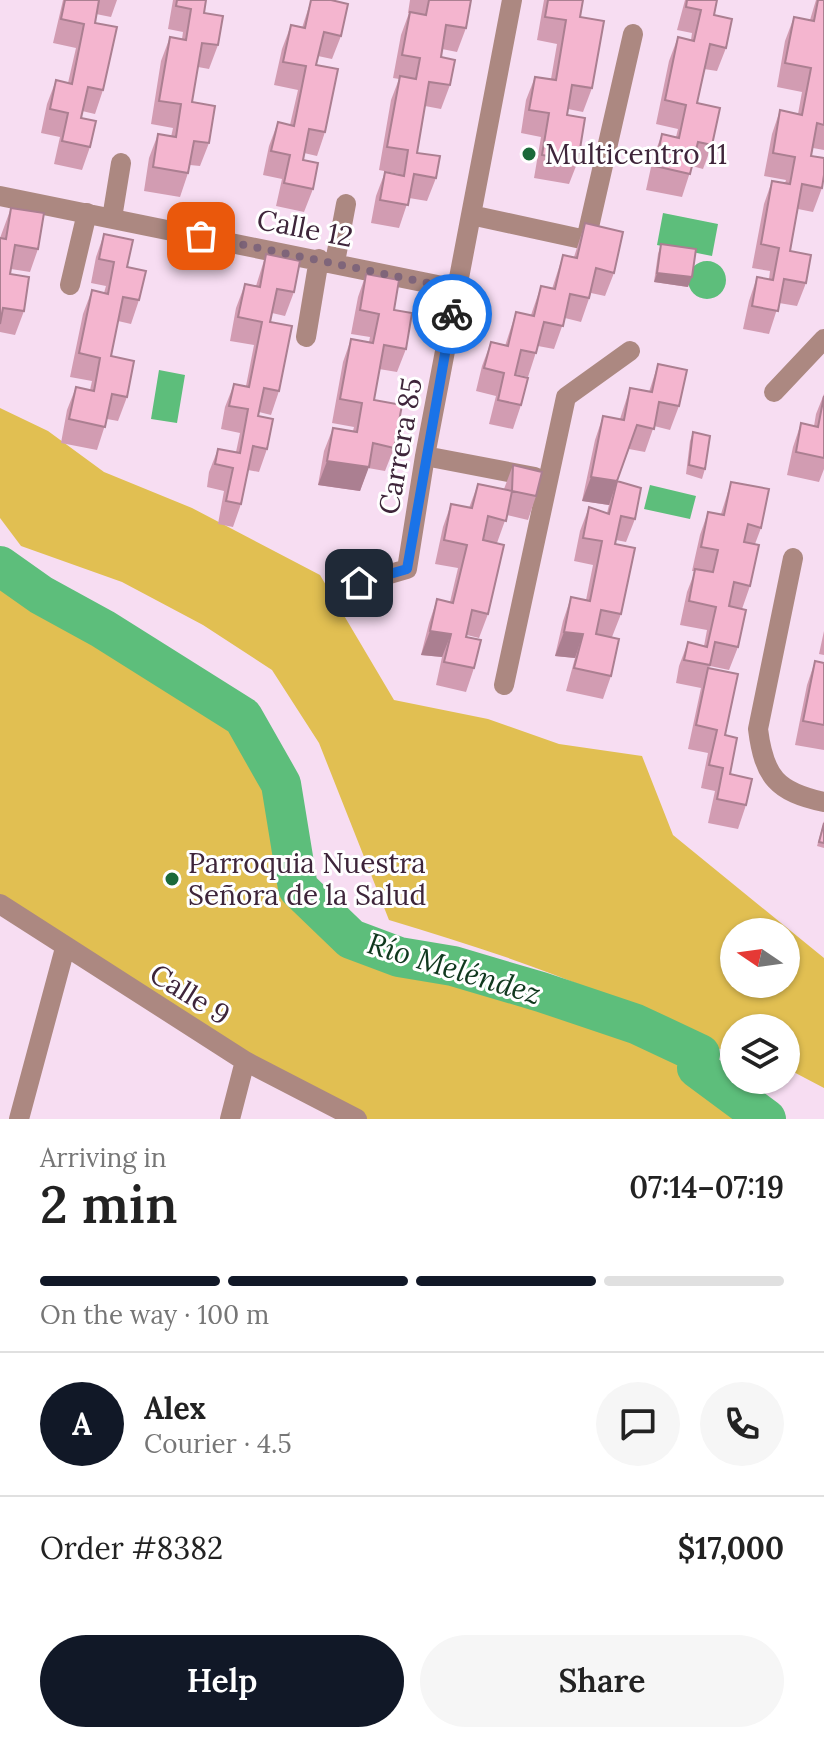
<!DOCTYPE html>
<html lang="en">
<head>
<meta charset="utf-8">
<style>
	body { margin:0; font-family:Lora,serif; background:#f6f6f6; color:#222; height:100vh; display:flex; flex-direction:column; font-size:30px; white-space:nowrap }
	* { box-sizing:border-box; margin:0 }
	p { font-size:26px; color:#767676 }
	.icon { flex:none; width:44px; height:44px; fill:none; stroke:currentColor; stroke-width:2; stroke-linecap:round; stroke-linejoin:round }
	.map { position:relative; height:1119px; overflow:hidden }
	.panel { display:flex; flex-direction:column; background:#fff; flex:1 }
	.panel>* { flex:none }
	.needle { width:52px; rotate:283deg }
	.controls { position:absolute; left:720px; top:918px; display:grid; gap:16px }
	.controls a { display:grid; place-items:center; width:80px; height:80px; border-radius:50%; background:#fff; box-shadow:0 2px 6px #0004; font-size:40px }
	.pin { position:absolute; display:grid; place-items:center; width:68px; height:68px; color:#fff; margin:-34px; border-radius:16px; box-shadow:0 4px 12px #0006 }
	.courier { position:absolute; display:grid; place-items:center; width:80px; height:80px; margin:-40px; border:6px solid #1a73e8; border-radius:50%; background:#fff; color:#222; box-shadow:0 2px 10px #0007 }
	.summary em { font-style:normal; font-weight:600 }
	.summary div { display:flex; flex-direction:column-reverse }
	.summary { display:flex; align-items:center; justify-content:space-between; height:136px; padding:0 40px }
	h1 { font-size:52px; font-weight:600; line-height:60px }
	.bar { display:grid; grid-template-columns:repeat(4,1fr); gap:12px 8px; align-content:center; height:96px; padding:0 40px }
	.bar i { height:10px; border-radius:6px; background:#e0e0e0 }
	.bar .current { background:#111827 }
	.bar p { grid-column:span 4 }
	.line { display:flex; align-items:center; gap:20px; padding:0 40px; border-top:2px solid #e0e0e0 }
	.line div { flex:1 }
	.round { display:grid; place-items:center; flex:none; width:84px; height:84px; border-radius:42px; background:#f6f6f6 }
	.cta { display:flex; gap:16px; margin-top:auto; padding:16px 40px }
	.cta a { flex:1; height:92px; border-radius:48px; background:#111827; color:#fff; font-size:32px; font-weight:600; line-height:92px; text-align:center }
	.cta a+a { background:#f6f6f6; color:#222 }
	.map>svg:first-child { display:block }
</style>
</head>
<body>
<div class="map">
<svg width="824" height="1119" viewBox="0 0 824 1119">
	<rect width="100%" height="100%" fill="#f7ddf2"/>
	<path fill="#e1bf52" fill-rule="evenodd" d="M0 408 48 431 104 472 192 508 320 575 394 700 488 719 559 744 642 756 673 835 824 958V1088L786 1068V1028H734V1053C687 1041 649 1014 605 995 535 965 462 942 389 920L319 743 272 670 203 625 122 582 21 546 0 518ZM734 932H786V984H734Z
		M0 566 41 595 103 629 243 717 281 784 298 888 351 939 399 957 453 966 541 992 636 1024 700 1054 697 1068 766 1119H357L0 904Z"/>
	<path fill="#5dbe7b" d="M663 213 718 224 712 256 657 245Z
		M688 280a19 19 0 1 1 38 0a19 19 0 1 1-38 0Z
		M159 370 185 375 177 423 151 419Z
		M650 485 696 496 690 519 644 509Z"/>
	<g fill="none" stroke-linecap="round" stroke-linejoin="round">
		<path stroke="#5dbe7b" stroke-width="40" d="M0 566 41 595 103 629 243 717 281 784 298 888 351 939 399 957 453 966 541 992 636 1024 700 1054 697 1068 766 1119"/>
		<path stroke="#ac8881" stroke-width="20" d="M0 196 457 289
			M471 215 586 240 633 34
			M112 218 121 163
			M335 262 346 204
			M70 285 87 213
			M306 337 319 259
			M774 392 824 339
			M425 456 535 477
			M793 558 758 729C764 777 777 792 824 802
			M359 583 407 569 425 456 512 0
			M504 685 566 397 630 351
			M0 904 245 1061 357 1119
			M19 1119 65 948
			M230 1119 245 1061"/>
	</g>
	<path fill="#d29cb2" d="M63 0H117L111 17 96 14 95 23 103 90 95 114 82 111 81 118 90 147 82 170 54 164 60 137 41 133 47 104 56 80 68 83 76 48 53 43Z
		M173 0H206L204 13 218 45 209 69 198 67 192 102 209 143 200 166 190 165 188 173 180 197 144 191 149 158 158 134 171 137 173 128 151 124 161 61 170 37 182 39 183 32 168 29Z
		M311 0H331L341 36 332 59 318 56 316 65 325 132 317 156 304 153 303 160 313 189 304 212 276 206 282 179 263 175 269 146 278 122 290 125 298 90 274 85 282 49 291 25 302 28Z
		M410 0H471L466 28 457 52 442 49 441 57 450 85 441 109 425 106 417 153 436 178 427 201 409 198 399 228 371 223 376 196 385 172 399 175V174L379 170 391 100 399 79 393 78 401 35 409 13H408Z
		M544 0H583L580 17 592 88 583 112 568 109 567 115 578 161 569 184 534 178 541 137 521 133 526 100 535 77 551 79 557 44 537 40Z
		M685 0H717L714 15 726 48 717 71 704 69 697 103 712 145 703 169 692 166 682 197 646 190 653 158 662 134 676 137 678 129 656 124 669 61 678 37 691 40 692 33 677 30Z
		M816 0H824V150L813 148 811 156 822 188 813 212 798 209 790 251 806 283 797 306 779 303 769 334 743 329 749 301 757 277 769 279 770 271 752 268 764 204 772 181 785 183 786 180 764 176 772 134 780 110 798 114 802 92 777 87 785 41 794 17 810 20Z
		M11 208 38 249 30 272 11 269 10 274 24 311 15 335 0 332V238Z
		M585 223 614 273 605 296 591 293 581 322 565 318 554 349 538 346 528 377 515 374 521 405 513 429 489 424 496 396 476 391 482 366 491 342 505 346 516 312 531 315 541 286 552 289 563 255 574 257Z
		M104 234 127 267 139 300 131 324 118 321 111 356 127 397 118 421 107 419 97 450 61 443 67 410 76 387 90 390 92 381 70 377 83 314 92 290 104 293 106 286 91 283 96 257Z
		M661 244 688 287 654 282 658 254Z
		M266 254 294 292 285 316 272 313 270 322 279 391 271 415 259 412 258 416 267 449 259 472 248 470 241 504 233 527 218 524 224 491 207 487 209 472 218 449 236 452 240 433 221 429 225 407 234 384 246 386 254 345 230 341 236 308 245 284 256 286Z
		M366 274 394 310 406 349 397 372 379 369 374 400 394 448 385 471 368 468 360 491 318 485 324 451 333 428 353 431 354 427 332 423 343 362 351 339 369 342 370 337 351 334 358 297Z
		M658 364 679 406 670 430 654 426 645 452 629 449 617 481 635 519 626 542 616 540 615 544 621 614 612 637 611 676 603 699 566 691 575 658 555 656 563 621 571 597 586 600 593 565 574 561 580 531 589 507 607 513 609 505 582 501 595 440 603 416 620 419 630 388 649 392Z
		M824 394V469L819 482 787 475 793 447 801 423 814 426 816 414Z
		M693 432 705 469 702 479 686 474 690 441Z
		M513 465 536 496 528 520 507 515 497 543 488 614 479 638 467 635 474 668 466 692 436 685 442 657 421 655 429 623 437 599 450 602 458 568 435 564 443 527 451 504 469 508 478 484 504 489Z
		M731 482 761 528 755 544 750 586 742 609 738 647 729 670 710 666 709 668 725 735 730 774 746 805 738 829 708 823 715 791 701 788 708 753 688 749 701 688 676 683 679 666 688 642 704 646 707 630 680 625 687 592 695 571H692L700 535 708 512 721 514Z
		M824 631V655L819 654Z
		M815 661 824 663V750L795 745 807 685Z
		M824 821V848L817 846Z"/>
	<path fill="#ab7f91" d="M657 273 692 277 688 287 654 282Z
		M327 461 369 467 360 491 318 485Z
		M591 477 617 481 609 505 582 501Z
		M430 631 451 634 442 657 421 655Z
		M564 632 583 634 575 658 555 656Z"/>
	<path fill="#f4b5cf" stroke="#ab7f91" stroke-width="2" d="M65 0H99L95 23 117 27 103 90 88 87 81 118 96 121 90 147 62 141 68 113 50 109 56 80 72 84 84 24 61 19Z
		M177 0H206L204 13 223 16 218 45 202 43 192 102 215 106 209 143 194 141 188 173 153 167 158 134 176 137 181 104 159 101 170 37 186 40 191 9 176 6Z
		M311 0H331L348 4 341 36 324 32 316 65 338 69 325 132 309 129 303 160 318 163 313 189 284 183 290 155 271 151 278 122 294 126 306 66 283 62 291 25 305 28Z
		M429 0H471L466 28 446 25 441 57 455 60 450 85 429 82 417 153 440 156 436 178 414 174 408 205 380 200 385 172 404 176 408 150 387 147 400 76 416 79 420 58 402 55 410 12 426 15Z
		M548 0H583L580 17 604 21 592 88 572 85 567 115 585 118 578 161 542 155 549 113 529 110 535 77 556 80 566 20 545 17Z
		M687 0H717L714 15 732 19 726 48 710 44 697 103 720 108 712 145 698 142 690 174 655 166 662 134 679 138 686 105 665 100 678 37 694 41 701 10 686 7Z
		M818 0H824V125L817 123 811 156 824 158V175L822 188 802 184 790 251 811 255 806 283 784 279 778 311 752 306 757 277 773 280 779 248 761 244 772 181 790 184 795 157 773 153 780 110 802 115 811 68 785 63 794 17 814 21Z
		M11 208 44 213 38 249 15 245 10 274 29 277 24 311 3 308 0 324V238L6 239Z
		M585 223 623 232 614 273 596 268 589 298 570 294 563 326 544 322 536 353 521 350 515 375 528 378 521 405 498 400 504 373 484 368 491 342 508 346 516 312 534 316 541 286 555 289 563 255 577 258Z
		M104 234 133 240 127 267 146 271 139 300 123 297 111 356 134 361 127 397 112 394 105 427 69 419 76 387 94 391 100 358 79 353 92 290 108 294 114 262 99 259Z
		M661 244 696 249 692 277 657 273Z
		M266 254 300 261 294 292 277 289 270 322 292 326 279 391 264 388 258 416 273 419 267 449 253 446 241 504 226 501 233 468 215 464 218 449 240 453 248 409 229 406 234 384 249 387 262 322 238 317 245 284 260 287Z
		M366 274 399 280 394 310 412 313 406 349 384 345 374 400 402 405 394 448 373 443 369 467 327 461 333 428 357 432 362 403 340 399 351 339 373 343 379 314 360 310Z
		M658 364 687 370 679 406 659 402 654 429 637 425 617 481 591 477 603 416 624 420 630 388 652 392Z
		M824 396V458L796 452 801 423 818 427Z
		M693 432 710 436 705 469 689 465Z
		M513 465 542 472 536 496 512 491Z
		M617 481 641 488 635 519 621 516 615 544 635 548 621 614 601 610 596 634 619 639 611 676 574 668 583 634 564 632 571 597 590 601 602 541 583 538 589 507 609 514Z
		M731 482 769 489 761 528 748 524 744 542 759 545 750 586 734 582 729 606 746 610 738 647 715 642 710 665 684 660 688 642 707 647 716 607 689 601 695 569 713 572 718 550 701 547 708 512 724 515Z
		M478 484 512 491 506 521 488 516 483 540 504 545 488 614 472 610 466 637 481 640 474 668 444 662 451 634 430 631 437 599 453 603 467 545 444 540 451 504 472 508Z
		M815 661 824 663V725L803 721Z
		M708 668 738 674 725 735 737 738 730 774 752 779 746 805 717 799 723 768 709 765 717 730 696 725Z
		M824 823V843L819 842Z"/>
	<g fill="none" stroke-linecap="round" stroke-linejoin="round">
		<path stroke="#7f657a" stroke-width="8" stroke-dasharray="0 14.4" d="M201 236 457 289 452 314"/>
		<path stroke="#1a73e8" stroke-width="10" d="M359 583 407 569 452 314"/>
	</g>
	<g fill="#1a6939" stroke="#fff" stroke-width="3">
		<circle cx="529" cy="154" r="8"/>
		<circle cx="172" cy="879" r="8"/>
	</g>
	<g text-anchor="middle" stroke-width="6" stroke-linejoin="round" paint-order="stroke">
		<g font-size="28" fill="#3e253a" stroke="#fff" text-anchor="start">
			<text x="545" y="164">Multicentro 11</text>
			<text x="188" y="873">Parroquia Nuestra<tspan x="188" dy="32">Señora de la Salud</tspan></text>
		</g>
		<g font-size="28" fill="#3e253a" stroke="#fff">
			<text transform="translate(305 228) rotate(11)" y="10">Calle 12</text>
			<text transform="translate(400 446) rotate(-80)" y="10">Carrera 85</text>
			<text transform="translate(190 994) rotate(32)" y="10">Calle 9</text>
		</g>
		<g font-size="30" font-style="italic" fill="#10381e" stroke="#fff">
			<text transform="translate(454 969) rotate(17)" y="10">Río Meléndez</text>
		</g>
	</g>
</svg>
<div class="controls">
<a><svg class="needle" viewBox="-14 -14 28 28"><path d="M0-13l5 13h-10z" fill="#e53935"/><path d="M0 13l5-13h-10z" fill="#767676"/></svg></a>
<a><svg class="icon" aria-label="layers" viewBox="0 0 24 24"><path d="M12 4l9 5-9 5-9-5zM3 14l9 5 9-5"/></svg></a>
</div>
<div class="pin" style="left:201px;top:236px;background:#ea580c"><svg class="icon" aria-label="bag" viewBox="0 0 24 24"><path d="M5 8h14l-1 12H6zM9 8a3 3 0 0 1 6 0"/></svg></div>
<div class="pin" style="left:359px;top:583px;background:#1f2937"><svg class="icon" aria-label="home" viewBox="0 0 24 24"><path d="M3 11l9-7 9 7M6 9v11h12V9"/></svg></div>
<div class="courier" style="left:452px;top:314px"><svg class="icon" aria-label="bike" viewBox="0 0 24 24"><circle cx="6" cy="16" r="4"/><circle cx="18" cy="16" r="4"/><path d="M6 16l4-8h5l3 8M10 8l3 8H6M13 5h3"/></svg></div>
</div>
<section class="panel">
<div class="summary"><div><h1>2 min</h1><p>Arriving in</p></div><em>07:14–07:19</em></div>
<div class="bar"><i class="current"></i><i class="current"></i><i class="current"></i><i></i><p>On the way · 100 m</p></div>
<div class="line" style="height:144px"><b class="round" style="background:#111827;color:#fff">A</b><div><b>Alex</b><p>Courier · 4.5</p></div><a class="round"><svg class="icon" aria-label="chat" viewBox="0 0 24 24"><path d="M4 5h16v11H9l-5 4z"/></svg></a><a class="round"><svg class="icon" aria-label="phone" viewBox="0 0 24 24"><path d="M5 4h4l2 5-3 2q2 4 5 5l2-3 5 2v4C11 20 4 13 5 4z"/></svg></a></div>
<div class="line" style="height:104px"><div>Order #8382</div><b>$17,000</b></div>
<div class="cta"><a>Help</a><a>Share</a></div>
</section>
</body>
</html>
